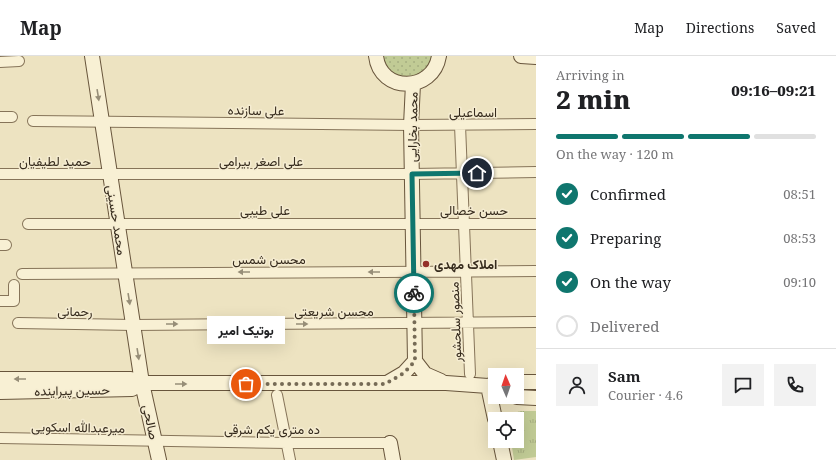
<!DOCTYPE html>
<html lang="en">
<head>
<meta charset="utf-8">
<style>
	body { margin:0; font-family:"Noto Serif",Vazirmatn,serif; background:#f2f2f2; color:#202124; height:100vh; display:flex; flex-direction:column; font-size:15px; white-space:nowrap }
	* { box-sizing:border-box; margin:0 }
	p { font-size:13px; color:#757577 }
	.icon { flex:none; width:22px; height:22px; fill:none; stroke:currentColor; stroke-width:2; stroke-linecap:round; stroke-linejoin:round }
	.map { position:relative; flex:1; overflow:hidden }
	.panel { display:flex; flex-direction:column; background:#fff; width:300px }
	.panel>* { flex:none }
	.needle { width:26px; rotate:358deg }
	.fabs { position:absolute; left:488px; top:312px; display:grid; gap:8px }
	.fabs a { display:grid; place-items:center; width:36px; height:36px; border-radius:0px; background:#fff; box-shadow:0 4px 16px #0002; font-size:20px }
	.pin { position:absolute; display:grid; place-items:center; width:34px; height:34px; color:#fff; margin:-17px; border:2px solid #fff; border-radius:50%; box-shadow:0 1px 4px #0007 }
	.courier { position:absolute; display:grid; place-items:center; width:40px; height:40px; margin:-20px; border:3px solid #0f766e; border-radius:50%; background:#fff; color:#222; box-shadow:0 1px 5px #0007 }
	.bubble { position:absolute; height:28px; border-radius:0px; background:#fff; box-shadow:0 4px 16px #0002; font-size:13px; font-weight:800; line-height:28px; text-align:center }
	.overview em { font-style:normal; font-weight:800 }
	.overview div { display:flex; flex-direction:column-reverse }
	.overview { display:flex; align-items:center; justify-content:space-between; height:68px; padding:0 20px }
	h1 { font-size:26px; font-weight:800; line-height:30px }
	.bar { display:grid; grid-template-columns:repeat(4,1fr); gap:6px 4px; align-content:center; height:48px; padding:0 20px }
	.bar i { height:5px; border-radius:3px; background:#e0e0e0 }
	.bar .on { background:#0f766e }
	.bar p { grid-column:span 4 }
	.line { display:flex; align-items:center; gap:10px; padding:0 20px; border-top:1px solid #e0e0e0 }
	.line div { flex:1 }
	.round { display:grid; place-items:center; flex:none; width:42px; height:42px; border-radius:0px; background:#f2f2f2 }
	ol { padding:0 20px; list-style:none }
	li { display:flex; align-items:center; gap:12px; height:44px }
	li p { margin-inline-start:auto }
	li .icon { padding:4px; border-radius:50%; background:#0f766e; color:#fff; stroke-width:4 }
	li:last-child { color:#757577 }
	li i { width:22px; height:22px; border:2px solid #e0e0e0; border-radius:50% }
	header { display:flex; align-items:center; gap:24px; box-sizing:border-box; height:56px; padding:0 20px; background:#fff; border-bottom:1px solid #e0e0e0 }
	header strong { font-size:19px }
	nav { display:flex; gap:22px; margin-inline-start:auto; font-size:14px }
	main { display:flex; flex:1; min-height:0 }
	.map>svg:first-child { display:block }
</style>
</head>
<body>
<header>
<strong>Map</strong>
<nav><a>Map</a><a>Directions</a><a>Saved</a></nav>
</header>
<main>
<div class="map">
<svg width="536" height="404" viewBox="0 0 536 404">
	<defs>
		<pattern id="grass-dots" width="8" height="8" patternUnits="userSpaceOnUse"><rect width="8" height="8" fill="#c1cb95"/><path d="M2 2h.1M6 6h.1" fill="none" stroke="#a6ae80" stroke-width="1.8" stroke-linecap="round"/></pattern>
		<pattern id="park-tufts" width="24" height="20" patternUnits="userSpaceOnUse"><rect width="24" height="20" fill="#c1cb95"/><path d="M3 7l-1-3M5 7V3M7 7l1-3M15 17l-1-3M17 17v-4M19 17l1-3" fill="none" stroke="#a6ae80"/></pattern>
	</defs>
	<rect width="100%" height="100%" fill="#ede3c1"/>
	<path fill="url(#grass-dots)" d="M381 0H435L420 20C398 23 390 22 381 0Z"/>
	<path fill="url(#park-tufts)" d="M521 355H536V401L514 404 511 385H517V363H506V359Z"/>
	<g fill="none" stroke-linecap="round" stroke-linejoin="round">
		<g stroke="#867459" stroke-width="12">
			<path id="street" d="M0 6 19 5
				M0 61H12
				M33 65 411 69 536 68
				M460 69 470 318
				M0 118H412L536 116
				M28 168H536
				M0 189H6
				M22 218 536 215
				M0 245H14V229
				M18 267 133 269 536 266
				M277 339 290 404
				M0 382 287 387H390"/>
		</g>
		<g stroke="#68553c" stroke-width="16">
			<path id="secondary" d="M92 0 142 327 159 404
				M376 0C380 37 433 37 439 0
				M521 0 536 1
				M413 28 411 69 415 305
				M415 305 425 318 441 325
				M0 323H131L142 327H446L488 330 495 328
				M517 326H536
				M387 327 404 317 415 305
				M488 330 495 363
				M0 336 132 333 142 327
				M517 341 536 342
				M500 385 504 404
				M390 387 393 404"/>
		</g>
		<use href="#street" stroke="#f8f0d4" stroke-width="10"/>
		<use href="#secondary" stroke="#f8f0d4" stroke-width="14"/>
	</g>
	<defs><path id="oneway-solid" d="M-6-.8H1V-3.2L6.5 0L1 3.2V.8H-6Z"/></defs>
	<g fill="#978e78">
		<use href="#oneway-solid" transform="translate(98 39) rotate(81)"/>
		<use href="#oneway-solid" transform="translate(244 216) rotate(180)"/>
		<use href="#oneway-solid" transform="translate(374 216) rotate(180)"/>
		<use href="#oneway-solid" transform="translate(129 243) rotate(81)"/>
		<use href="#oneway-solid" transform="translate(172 268)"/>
		<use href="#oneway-solid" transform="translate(302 268)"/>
		<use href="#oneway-solid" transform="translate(138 298) rotate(81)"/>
		<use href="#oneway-solid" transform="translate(20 323) rotate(180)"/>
		<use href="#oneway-solid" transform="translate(181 328)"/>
	</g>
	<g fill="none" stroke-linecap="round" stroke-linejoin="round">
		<path stroke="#766b56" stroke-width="4" stroke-dasharray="0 7.2" d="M246 328H385L404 317 415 305 414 237"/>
		<path stroke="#0f766e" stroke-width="5" d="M414 237 412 118 477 117"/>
	</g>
	<circle fill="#94302a" stroke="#f5ecd1" stroke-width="1.5" cx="426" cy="208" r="4"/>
	<g text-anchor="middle" stroke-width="3" stroke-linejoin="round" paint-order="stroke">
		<g font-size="13" fill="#362b1d" stroke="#f5ecd1">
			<text transform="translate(256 54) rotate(1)" y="5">علی سازنده</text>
			<text x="473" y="61">اسماعیلی</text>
			<text transform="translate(412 71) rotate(-89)" y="5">محمد بخارایی</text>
			<text x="55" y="110">حمید لطیفیان</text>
			<text x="261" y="110">علی اصغر بیرامی</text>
			<text x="265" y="159">علی طیبی</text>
			<text x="474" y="159">حسن خصالی</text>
			<text transform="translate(117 164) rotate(81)" y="5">محمد حسینی</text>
			<text x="269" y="208">محسن شمس</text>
			<text transform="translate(75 255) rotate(1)" y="5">رحمانی</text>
			<text x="334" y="260">محسن شریعتی</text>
			<text transform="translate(455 266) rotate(-92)" y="5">منصور سلحشور</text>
			<text transform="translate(72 334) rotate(-1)" y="5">حسین پیراینده</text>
			<text transform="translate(151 366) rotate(78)" y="5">صالحی</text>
			<text transform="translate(78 371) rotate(1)" y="5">میرعبدالله اسکویی</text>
			<text x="272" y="378">ده متری یکم شرقی</text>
		</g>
		<g font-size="13" font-weight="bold" fill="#362b1d" stroke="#f5ecd1" text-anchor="start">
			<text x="434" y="213">املاک مهدی</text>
		</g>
	</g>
</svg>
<div class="fabs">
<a><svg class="needle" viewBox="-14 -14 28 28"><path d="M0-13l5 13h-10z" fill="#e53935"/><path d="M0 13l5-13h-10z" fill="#757577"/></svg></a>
<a><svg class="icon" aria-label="locate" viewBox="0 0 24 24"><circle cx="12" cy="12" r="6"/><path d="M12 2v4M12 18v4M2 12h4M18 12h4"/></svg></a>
</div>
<div class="pin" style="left:246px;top:328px;background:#ea580c"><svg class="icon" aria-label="bag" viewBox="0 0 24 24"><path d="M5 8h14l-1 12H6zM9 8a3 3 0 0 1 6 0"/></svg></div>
<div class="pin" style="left:477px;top:117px;background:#1f2937"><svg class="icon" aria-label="home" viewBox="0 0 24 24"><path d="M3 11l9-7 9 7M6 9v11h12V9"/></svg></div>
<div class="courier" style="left:414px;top:237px"><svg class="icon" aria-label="bike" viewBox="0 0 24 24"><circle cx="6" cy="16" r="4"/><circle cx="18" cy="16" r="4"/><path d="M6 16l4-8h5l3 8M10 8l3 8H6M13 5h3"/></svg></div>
<div class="bubble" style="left:207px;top:260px;width:78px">بوتیک امیر</div>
</div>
<section class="panel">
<div class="overview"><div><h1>2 min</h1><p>Arriving in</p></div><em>09:16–09:21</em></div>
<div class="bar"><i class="on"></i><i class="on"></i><i class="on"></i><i></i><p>On the way · 120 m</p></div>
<ol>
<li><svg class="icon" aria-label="check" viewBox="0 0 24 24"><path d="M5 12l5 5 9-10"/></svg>Confirmed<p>08:51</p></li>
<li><svg class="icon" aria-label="check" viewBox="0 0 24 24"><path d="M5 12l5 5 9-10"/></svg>Preparing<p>08:53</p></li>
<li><svg class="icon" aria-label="check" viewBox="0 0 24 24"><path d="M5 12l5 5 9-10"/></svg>On the way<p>09:10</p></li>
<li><i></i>Delivered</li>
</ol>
<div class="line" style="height:72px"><a class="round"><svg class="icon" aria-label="person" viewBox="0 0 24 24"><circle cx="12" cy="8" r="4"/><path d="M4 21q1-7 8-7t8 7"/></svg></a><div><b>Sam</b><p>Courier · 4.6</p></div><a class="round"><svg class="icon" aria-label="chat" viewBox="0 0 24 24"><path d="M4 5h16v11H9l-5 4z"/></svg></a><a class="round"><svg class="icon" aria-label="phone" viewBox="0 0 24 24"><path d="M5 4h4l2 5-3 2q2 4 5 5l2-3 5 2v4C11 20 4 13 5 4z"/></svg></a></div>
</section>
</main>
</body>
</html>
